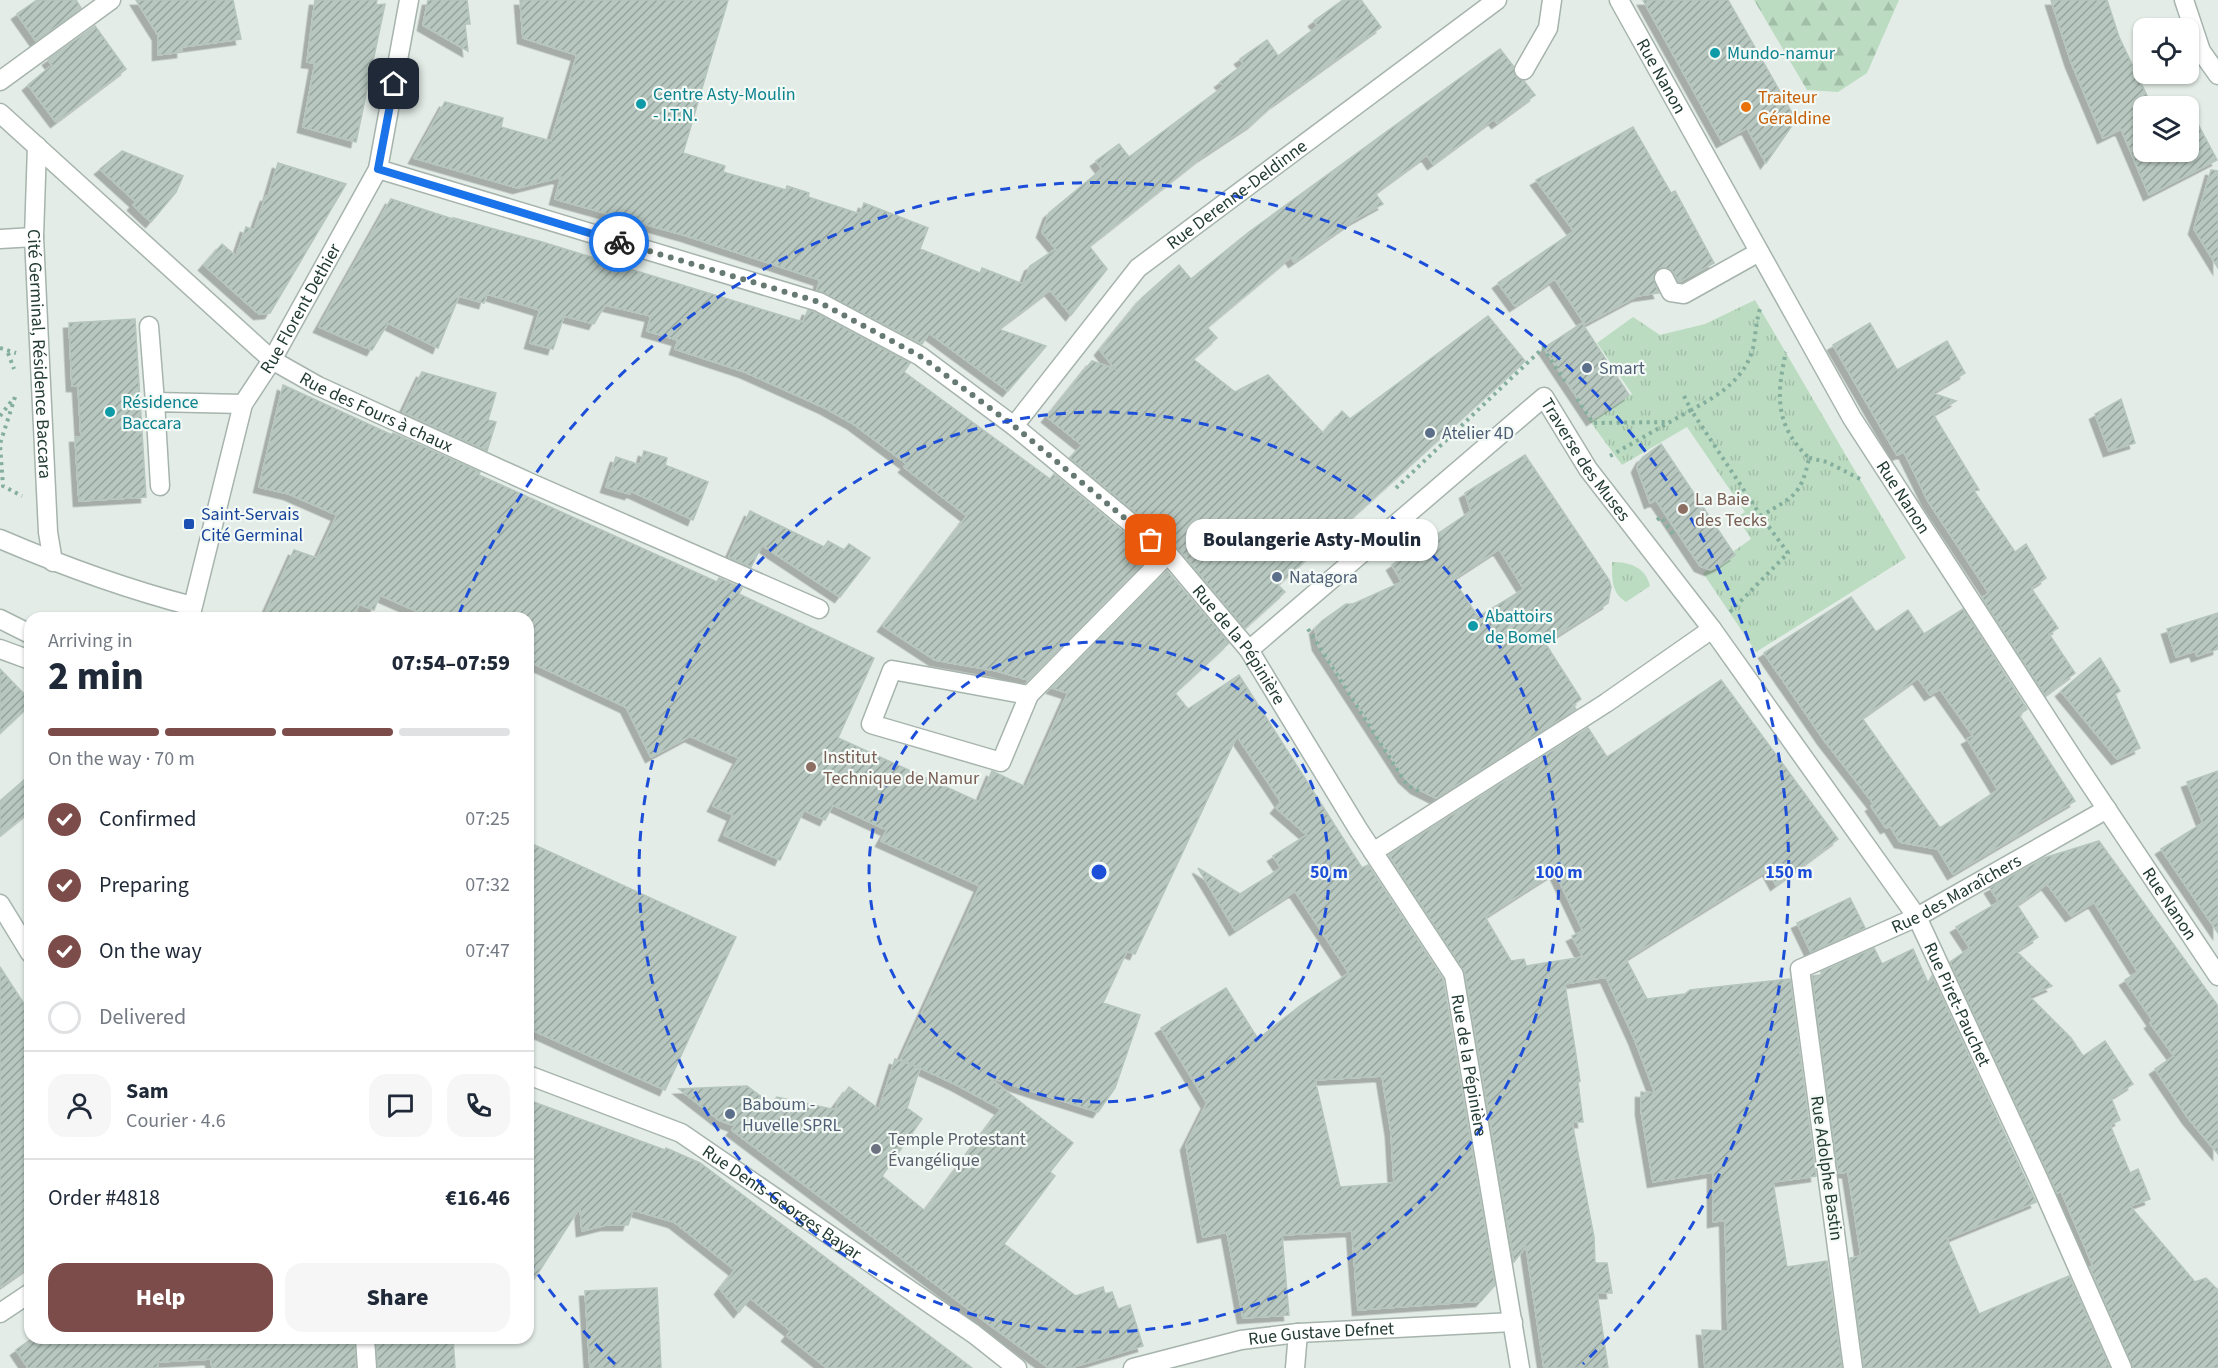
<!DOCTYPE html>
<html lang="en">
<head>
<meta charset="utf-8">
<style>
	body { margin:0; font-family:"Source Sans 3",sans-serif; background:#f6f6f7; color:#1f2937; height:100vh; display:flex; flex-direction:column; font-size:22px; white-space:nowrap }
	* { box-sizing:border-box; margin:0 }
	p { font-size:20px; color:#747a83 }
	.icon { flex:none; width:33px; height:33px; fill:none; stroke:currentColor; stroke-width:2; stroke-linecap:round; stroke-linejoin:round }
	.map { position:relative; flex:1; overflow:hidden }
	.drawer { position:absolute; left:24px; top:612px; width:510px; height:732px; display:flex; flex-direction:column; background:#fff; border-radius:18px; box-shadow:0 2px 4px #0004 }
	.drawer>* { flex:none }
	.fabs { position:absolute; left:2133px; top:18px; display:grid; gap:12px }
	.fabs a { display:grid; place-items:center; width:66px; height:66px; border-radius:12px; background:#fff; box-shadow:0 2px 4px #0004; font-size:30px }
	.pin { position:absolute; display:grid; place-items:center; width:51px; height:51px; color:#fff; margin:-26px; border-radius:12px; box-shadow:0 3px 9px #0006 }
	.courier { position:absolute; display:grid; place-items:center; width:60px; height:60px; margin:-30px; border:4px solid #1a73e8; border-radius:50%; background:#fff; color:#222; box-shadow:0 2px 8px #0007 }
	.bubble { position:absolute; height:42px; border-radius:18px; background:#fff; box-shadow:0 2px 4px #0004; font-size:20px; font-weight:800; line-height:42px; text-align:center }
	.head em { font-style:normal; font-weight:800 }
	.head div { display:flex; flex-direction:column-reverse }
	.head { display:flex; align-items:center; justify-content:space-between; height:102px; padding:0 24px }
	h1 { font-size:39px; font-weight:800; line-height:45px }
	.bar { display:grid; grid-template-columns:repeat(4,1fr); gap:9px 6px; align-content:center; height:72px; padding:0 24px }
	.bar i { height:8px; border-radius:4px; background:#e0e1e3 }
	.bar .active { background:#7b4c4a }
	.bar p { grid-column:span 4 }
	.line { display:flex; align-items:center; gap:15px; padding:0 24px; border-top:2px solid #e0e1e3 }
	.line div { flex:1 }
	.round { display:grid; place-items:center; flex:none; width:63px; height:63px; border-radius:18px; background:#f6f6f7 }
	ol { padding:0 24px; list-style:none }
	li { display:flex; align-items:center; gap:18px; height:66px }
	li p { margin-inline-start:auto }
	li .icon { padding:6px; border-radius:50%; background:#7b4c4a; color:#fff; stroke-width:4 }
	li:last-child { color:#747a83 }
	li i { width:33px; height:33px; border:3px solid #e0e1e3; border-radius:50% }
	.cta { display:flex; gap:12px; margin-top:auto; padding:12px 24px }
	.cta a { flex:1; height:69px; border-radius:18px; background:#7b4c4a; color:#fff; font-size:24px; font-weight:800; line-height:69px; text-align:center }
	.cta a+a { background:#f6f6f7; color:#1f2937 }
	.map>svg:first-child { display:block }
</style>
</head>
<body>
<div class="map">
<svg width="2218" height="1368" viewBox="0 0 2218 1368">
	<defs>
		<pattern id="forest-firs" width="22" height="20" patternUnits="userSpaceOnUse" patternTransform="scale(1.5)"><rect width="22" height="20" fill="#bcdcc2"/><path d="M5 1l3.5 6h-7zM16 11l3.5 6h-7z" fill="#a1bea7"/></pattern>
		<pattern id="park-tufts" width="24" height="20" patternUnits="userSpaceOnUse" patternTransform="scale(1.5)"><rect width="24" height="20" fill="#bcdcc2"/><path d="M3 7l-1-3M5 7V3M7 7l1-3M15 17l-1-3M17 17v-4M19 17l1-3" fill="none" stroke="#a1bea7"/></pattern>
		<pattern id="building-hatch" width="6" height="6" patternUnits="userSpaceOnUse" patternTransform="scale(1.5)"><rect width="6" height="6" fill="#b8c7c0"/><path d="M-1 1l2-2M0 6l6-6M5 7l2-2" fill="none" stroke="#95a39d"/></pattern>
		<filter id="shadow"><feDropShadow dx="-5.5" dy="5.5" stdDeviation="0" flood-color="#0004"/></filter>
	</defs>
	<rect width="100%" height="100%" fill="#e3ece7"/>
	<path fill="url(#forest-firs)" d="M1754 0H1899L1867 73 1838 92 1807 90Z"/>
	<path fill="url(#park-tufts)" d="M1755 300 1906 558 1756 652 1703 573 1751 539 1737 517 1745 512 1687 427 1622 465 1589 420 1632 394 1597 343 1633 317 1660 335 1705 324Z
		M1612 562C1629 562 1646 567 1650 586L1626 602C1611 593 1612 578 1612 562Z"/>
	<path fill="url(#building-hatch)" stroke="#b5c5bd" stroke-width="1.5" fill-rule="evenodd" filter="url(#shadow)" d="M37 0H76L81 8 36 41 17 14Z
		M136 0H233L241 39 182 47V52L158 55V35Z
		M315 0H377L376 5 385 4 356 142 303 127 315 63 307 62Z
		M428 0H467L470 24H465L468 51 423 25Z
		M520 0H728L683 153 725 166 723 172 786 190 787 186 809 193 808 197 860 214 864 203 928 228 920 249 980 273 982 268 1023 284 1030 266 1056 249 1042 232 1049 213 1102 169 1096 161 1119 144 1129 157 1224 86 1220 82 1244 64 1240 59 1267 40 1278 56 1318 26 1314 21 1343 0H1361L1381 27 1274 104 1253 123 1203 156 1089 246 1107 269 1071 315 1050 290 998 329 1046 346 1008 391 929 333 922 344 817 290 820 280 687 236 555 199 561 177 518 188 414 158 445 102 503 118 501 127 551 141 577 55 523 38Z
		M1643 0H1728L1796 120 1766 163 1747 128 1722 142Z
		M2051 0H2107L2119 37 2152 106H2144V152H2188V106H2167L2184 98 2217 160 2149 195 2121 129 2103 138 2071 62Z
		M95 26 126 69 56 122 28 85 52 65 48 60Z
		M1500 49 1514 67 1515 76 1524 81 1535 95 1497 123 1494 119 1433 164 1427 155 1375 193 1383 204 1354 220 1294 262 1291 257 1207 327 1217 338 1193 359 1235 392 1268 375 1323 433 1342 411 1350 419 1488 316 1525 361 1278 585 1285 592 1245 628 1175 545 1070 458 1082 445 1047 417 1092 361 1115 369 1100 350 1142 298 1179 265 1191 279 1249 232Z
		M1633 127 1671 193 1675 191 1714 263 1679 282 1671 269 1660 268 1653 278 1659 293 1637 296 1585 324 1555 279 1515 306 1498 283 1574 231 1536 180Z
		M122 151 183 176 176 192 151 222 133 205 136 202 100 169Z
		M278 163 346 184 270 313 259 314 204 265 222 244 236 256 246 227 254 230 266 196 268 197Z
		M2211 170 2218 171V268L2194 229Z
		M391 199 456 220 454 218 542 242 803 322 808 310 815 312 910 363 904 372 1050 479 1054 474 1151 555 1028 680 997 671 935 660 883 626 967 516 904 467 907 464 852 423 825 408 745 372 675 349 678 340 647 331 651 316 605 305 594 324 564 316 553 349 530 343 540 310 487 294 484 303 459 296 438 348 388 323 372 350 319 327Z
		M135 319 146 497 79 501 75 437H81L78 386H72L69 323Z
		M1582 323 1629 395 1592 420 1544 348Z
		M1870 323 1897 370 1947 341 1965 373 1932 393 1956 401 1933 414 1979 490 1974 491 2015 552 2026 544 2046 578 2031 588 2058 628 2049 634 2075 673 2045 695 1982 598 1989 593 1928 501 1904 452 1897 455 1833 345Z
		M422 372 496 393 488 420 496 422 487 451 403 412Z
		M283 385 392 435 393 433 480 472 479 475 717 582 719 578 742 588 739 594 874 658 838 738 979 802 992 771 1026 787 1068 693 1052 688 1167 571 1229 643 1175 693 1188 709 1239 675 1362 868 1368 865 1443 979 1495 1285 1481 1301 1358 1310 1352 1231 1282 1235 1289 1315 1243 1318 1227 1232 1203 1237 1186 1145 1207 1103 1161 1028 1226 988 1258 1039 1301 1005 1349 973 1295 891 1235 930 1198 868 1240 894 1281 868 1273 856 1307 835 1276 808 1281 802 1237 736 1135 954 1127 951 1103 1003 1140 1015 1115 1088 1098 1112 988 1077 1073 1143 1050 1172 1055 1176 1004 1244 1076 1296 1103 1287 1105 1294 1112 1292 1118 1309 1130 1305 1143 1346 1070 1368H1049L983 1320 732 1130 735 1126 719 1120 679 1089 747 1086 771 1104 777 1097 836 1110 837 1103 849 1087 879 1109 895 1059 920 1068 907 1108 922 1119 882 1176 925 1211 1001 1109 957 1085 901 1059 980 886 881 841 887 830 833 805 825 820 804 810 780 860 724 835 733 815 713 806 739 758 690 736 651 757 626 707 528 661V618H432L380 595 374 610 359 604 352 618H263L294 550 317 558 337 515 289 494 259 487ZM1382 1076 1391 1132 1394 1183 1340 1187 1315 1080Z
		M2121 399 2135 443 2109 451 2095 414Z
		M1661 444 1735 555 1719 566 1710 570 1700 566 1656 500 1650 503 1637 467 1642 458Z
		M644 451 667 458 665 465 708 482 693 520 631 491 630 494 606 487 616 457 640 465Z
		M1525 455 1609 580 1611 587 1608 603 1545 643 1581 699 1573 705 1576 709 1436 798 1416 788 1404 777 1318 645 1315 629 1322 621 1346 604H1353L1402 582 1392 565 1471 511 1465 493ZM1499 549 1524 589 1478 617 1453 579Z
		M750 511 824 547 828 541 844 550 849 544 870 558 840 597 762 545 751 567 729 557Z
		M1851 597 1876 632 1908 610 1924 634 1963 609 2027 709 2019 715 2075 801 1953 874 1938 849 1900 842 1890 826 1886 828 1871 806 1874 804 1824 740 1764 653ZM1918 678 1930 695 1940 689 1973 736 1967 739 1998 790 1940 828 1862 718Z
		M2218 613V649L2197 656 2195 651 2176 657 2167 629Z
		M2100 658 2120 691 2115 694 2140 748 2117 759 2061 691Z
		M0 669 30 700V705L0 733Z
		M1721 680 1838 839 1776 885 1768 870 1626 959 1647 999 1685 994 1690 990 1790 979 1816 1176 1773 1182 1787 1267 1827 1261 1842 1368H1705L1702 1330 1728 1331 1725 1220 1713 1222V1172L1653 1182 1641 1110V1092L1655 1093 1634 1038 1606 977 1565 984 1580 1081 1578 1082 1583 1122H1572L1594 1237 1595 1263H1607L1612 1293H1597L1608 1368H1544L1526 1246 1514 1262 1465 973 1389 855 1588 728 1607 757ZM1555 872 1583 931 1572 936 1583 957 1526 966 1524 959 1511 961 1485 917Z
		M2218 771V933L2161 849 2203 823 2187 782Z
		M30 775V811L0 835V801Z
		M2099 841 2218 1006V1154L2188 1118 2155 1069 2174 1056 2150 1023 2153 1021 2125 980 2138 972 2094 902 2071 916 2047 884 2017 905 2038 937 2016 951 2052 986 2029 996 2071 1038 2083 1056 2105 1041 2133 1084 2111 1098 2120 1120 2110 1125 2130 1173 2138 1169 2150 1199 2130 1206 2195 1282 2206 1278 2218 1290V1368H2133L2090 1267 2093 1266 2061 1191 2057 1193 1950 962 1970 948 1956 927 1999 902 1990 888 2044 858Z
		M528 842 736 937 665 1090 528 1028Z
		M1850 898 1865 928 1811 952 1797 923Z
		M1874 948 1882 964 1913 949 1928 983 1932 976 2036 1202 1947 1239 1979 1314 2069 1276 2110 1368H1864L1850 1258 1861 1256 1848 1172 1838 1173 1812 976 1822 975 1821 972Z
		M0 967 30 1013V1266L0 1287Z
		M528 1100 665 1150 666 1148 700 1163 972 1368H827L787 1336 791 1331 750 1298 739 1312 720 1289 735 1270 674 1222 633 1210 628 1225H606L582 1231 580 1207 528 1289Z
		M657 1288 661 1368H590L585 1291Z
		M33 1338H354L356 1368H212L211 1359 157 1362 158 1368H28L16 1350Z
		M376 1338H453L455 1368H378Z"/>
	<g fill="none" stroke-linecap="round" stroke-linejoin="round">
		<g stroke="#a6b4ad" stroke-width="21">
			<g id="minor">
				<path id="s1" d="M1619 0 1852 418 2076 763 2218 976"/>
				<path d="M2184 0 2201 51 2218 75"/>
				<path d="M1524 70 1548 28 1552 0"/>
				<path d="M0 81 111 0"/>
				<path id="s2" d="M0 113 272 360 318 386 533 484 819 609"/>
				<path id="s3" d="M37 146 34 237 48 532 53 562"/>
				<path id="s4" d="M378 169 819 302 920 356 1014 426 1168 554 1249 650 1358 829 1454 975 1520 1368"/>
				<path d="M0 239 34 237"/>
				<path d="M1664 278 1671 292 1684 294 1759 252"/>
				<path d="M149 326 155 402"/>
				<path id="s5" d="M1014 426 1138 268 1497 0"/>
				<path d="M160 486 155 402 243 404"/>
				<path d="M0 539C63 566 126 589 192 606"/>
				<path id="s6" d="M190 618 243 404 272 360 378 169 409 0"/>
				<path d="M0 619 30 634"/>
				<path d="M0 649 30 660"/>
				<path id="s7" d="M1249 650 1544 397 1588 469 1712 629 1917 917 2039 1180 2122 1368"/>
				<path d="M1029 695 1001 762 871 724 892 670 1029 695 1168 554"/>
				<path d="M1373 852 1606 703 1712 629"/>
				<path d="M0 904 30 953"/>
				<path id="s8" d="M528 1075 681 1133 974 1334 1017 1368"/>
				<path d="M0 1313 30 1293"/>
				<path d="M365 1338 367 1368"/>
				<path id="s9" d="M1133 1368 1241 1340 1298 1333 1513 1322"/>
				<path d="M1295 1368 1298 1333"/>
				<path id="s10" d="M1853 1368 1800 969 1917 917 2107 809"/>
			</g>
		</g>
		<path stroke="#84ae9d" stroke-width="4" stroke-dasharray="3 4.5" stroke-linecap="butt" d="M0 348 16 353
			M8 353 14 369
			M1684 396 1691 410C1718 396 1745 379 1753 348 1756 334 1756 319 1761 306
			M15 397 0 444 3 486 22 496
			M1577 399 1593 423 1671 422
			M0 416 14 398
			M1610 456 1691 410 1761 516
			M1809 458 1827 462 1864 481
			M1396 488 1543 348 1565 381
			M1657 520 1661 517 1673 534
			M1730 612 1788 553 1761 516C1792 497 1801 497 1809 458 1775 426 1776 395 1786 352
			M1308 629 1407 785 1420 792"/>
		<use href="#minor" stroke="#fff" stroke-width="18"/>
	</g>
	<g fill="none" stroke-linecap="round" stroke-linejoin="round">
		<path stroke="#667a72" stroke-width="6" stroke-dasharray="0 10.8" d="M619 242 819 302 920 356 1014 426 1151 540"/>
		<path stroke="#1a73e8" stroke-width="8" d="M394 84 378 169 619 242"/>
	</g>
	<g fill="none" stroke="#1d4ed8" stroke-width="3" stroke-dasharray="10 8">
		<circle cx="1099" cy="872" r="230"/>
		<circle cx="1099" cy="872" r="460"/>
		<path d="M615 1364A690 690 0 0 1 530 1263M459 614A690 690 0 1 1 1583 1364"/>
	</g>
	<g fill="#0f9aa8" stroke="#f3f9f5" stroke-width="2">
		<circle cx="1715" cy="53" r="6"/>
		<circle cx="641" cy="104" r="6"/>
		<circle cx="110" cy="412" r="6"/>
		<circle cx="1473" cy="626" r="6"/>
	</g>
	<circle fill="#e8710a" stroke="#f3f9f5" stroke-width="2" cx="1746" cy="107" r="6"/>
	<g fill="#5c6f8a" stroke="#f3f9f5" stroke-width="2">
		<circle cx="1587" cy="368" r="6"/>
		<circle cx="1430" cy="433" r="6"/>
		<circle cx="1277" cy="577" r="6"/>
		<circle cx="730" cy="1114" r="6"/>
	</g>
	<g fill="#8d6e63" stroke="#f3f9f5" stroke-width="2">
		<circle cx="1683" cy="509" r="6"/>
		<circle cx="811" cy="767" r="6"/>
	</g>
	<rect fill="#1a4fb4" stroke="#f3f9f5" stroke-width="2" x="183" y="518" width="12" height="12" rx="3"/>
	<circle fill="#6b7280" stroke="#f3f9f5" stroke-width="2" cx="876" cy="1149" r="6"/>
	<g text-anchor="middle" stroke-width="4.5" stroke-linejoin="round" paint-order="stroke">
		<g font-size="18" fill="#0d838f" stroke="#f3f9f5" text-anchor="start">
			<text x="1727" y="59">Mundo-namur</text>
			<text x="653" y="100">Centre Asty-Moulin<tspan x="653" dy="21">- I.T.N.</tspan></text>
			<text x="122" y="408">Résidence<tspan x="122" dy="21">Baccara</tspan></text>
			<text x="1485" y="622">Abattoirs<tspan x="1485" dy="21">de Bomel</tspan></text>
		</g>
		<g font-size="18" fill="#233c33" stroke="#f3f9f5">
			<text dy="6" stroke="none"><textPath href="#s1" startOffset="87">Rue Nanon</textPath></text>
			<text dy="6" stroke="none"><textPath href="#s5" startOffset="324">Rue Derenne-Deldinne</textPath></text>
			<text dy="6" stroke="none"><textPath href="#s6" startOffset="332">Rue Florent Dethier</textPath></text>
			<text dy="6" stroke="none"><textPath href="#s3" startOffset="208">Cité Germinal, Résidence Baccara</textPath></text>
			<text dy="6" stroke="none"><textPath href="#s2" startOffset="484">Rue des Fours à chaux</textPath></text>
			<text dy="6" stroke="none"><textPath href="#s7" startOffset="464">Traverse des Muses</textPath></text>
			<text dy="6" stroke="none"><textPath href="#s1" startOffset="573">Rue Nanon</textPath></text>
			<text dy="6" stroke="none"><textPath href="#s4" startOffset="1008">Rue de la Pépinière</textPath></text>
			<text dy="6" stroke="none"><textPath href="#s10" startOffset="576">Rue des Maraîchers</textPath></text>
			<text dy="6" stroke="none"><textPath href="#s1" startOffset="1059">Rue Nanon</textPath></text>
			<text dy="6" stroke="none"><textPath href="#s7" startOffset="1125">Rue Piret-Pauchet</textPath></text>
			<text dy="6" stroke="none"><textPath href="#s4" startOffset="1494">Rue de la Pépinière</textPath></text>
			<text transform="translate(1827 1168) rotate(82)" y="6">Rue Adolphe Bastin</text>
			<text dy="6" stroke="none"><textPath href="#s8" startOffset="286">Rue Denis-Georges Bayar</textPath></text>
			<text dy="6" stroke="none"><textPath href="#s9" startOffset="192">Rue Gustave Defnet</textPath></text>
		</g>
		<g font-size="18" fill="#c56008" stroke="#f3f9f5" text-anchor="start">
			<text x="1758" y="103">Traiteur<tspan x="1758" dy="21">Géraldine</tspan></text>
		</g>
		<g font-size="18" fill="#4e5e75" stroke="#f3f9f5" text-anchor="start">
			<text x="1599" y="374">Smart</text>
			<text x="1442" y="439">Atelier 4D</text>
			<text x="1289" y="583">Natagora</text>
			<text x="742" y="1110">Baboum -<tspan x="742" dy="21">Huvelle SPRL</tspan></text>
		</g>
		<g font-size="18" fill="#785e54" stroke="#f3f9f5" text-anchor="start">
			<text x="1695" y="505">La Baie<tspan x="1695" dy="21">des Tecks</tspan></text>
			<text x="823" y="763">Institut<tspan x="823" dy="21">Technique de Namur</tspan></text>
		</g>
		<g font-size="18" fill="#164399" stroke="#f3f9f5" text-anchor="start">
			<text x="201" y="520">Saint-Servais<tspan x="201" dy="21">Cité Germinal</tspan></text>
		</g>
		<g font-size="18" fill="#5b616d" stroke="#f3f9f5" text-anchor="start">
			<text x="888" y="1145">Temple Protestant<tspan x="888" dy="21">Évangélique</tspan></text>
		</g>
	</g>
	<circle cx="1099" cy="872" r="9" fill="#1d4ed8" stroke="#f3f9f5" stroke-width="3"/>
	<g font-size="18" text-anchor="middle" font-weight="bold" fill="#1d4ed8" stroke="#f3f9f5" stroke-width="4.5" stroke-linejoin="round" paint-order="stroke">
		<text x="1329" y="878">50 m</text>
		<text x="1559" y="878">100 m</text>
		<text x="1789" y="878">150 m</text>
	</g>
</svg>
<div class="fabs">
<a><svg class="icon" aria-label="locate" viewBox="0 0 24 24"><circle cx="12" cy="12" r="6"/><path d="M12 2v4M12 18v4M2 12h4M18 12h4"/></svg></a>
<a><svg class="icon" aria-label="layers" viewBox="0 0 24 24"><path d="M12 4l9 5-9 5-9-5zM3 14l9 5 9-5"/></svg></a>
</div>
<div class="pin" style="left:1151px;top:540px;background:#ea580c"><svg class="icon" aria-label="bag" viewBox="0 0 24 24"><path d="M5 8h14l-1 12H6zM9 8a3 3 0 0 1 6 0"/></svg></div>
<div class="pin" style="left:394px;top:84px;background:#1f2937"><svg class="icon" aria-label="home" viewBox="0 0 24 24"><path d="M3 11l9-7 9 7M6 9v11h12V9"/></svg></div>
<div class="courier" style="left:619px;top:242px"><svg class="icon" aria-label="bike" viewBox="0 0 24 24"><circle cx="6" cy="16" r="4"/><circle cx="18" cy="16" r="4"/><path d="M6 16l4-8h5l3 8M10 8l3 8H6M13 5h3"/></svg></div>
<div class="bubble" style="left:1186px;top:519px;width:252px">Boulangerie Asty-Moulin</div>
<section class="drawer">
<div class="head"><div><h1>2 min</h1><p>Arriving in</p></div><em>07:54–07:59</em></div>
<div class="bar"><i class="active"></i><i class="active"></i><i class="active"></i><i></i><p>On the way · 70 m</p></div>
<ol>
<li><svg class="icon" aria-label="check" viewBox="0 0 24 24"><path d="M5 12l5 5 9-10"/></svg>Confirmed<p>07:25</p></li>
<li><svg class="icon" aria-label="check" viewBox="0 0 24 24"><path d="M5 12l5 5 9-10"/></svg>Preparing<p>07:32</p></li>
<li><svg class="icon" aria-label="check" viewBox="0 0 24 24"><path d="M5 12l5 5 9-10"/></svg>On the way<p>07:47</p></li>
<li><i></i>Delivered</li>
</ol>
<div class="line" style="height:108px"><a class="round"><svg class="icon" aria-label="person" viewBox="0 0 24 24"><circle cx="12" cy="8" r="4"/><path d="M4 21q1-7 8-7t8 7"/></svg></a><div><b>Sam</b><p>Courier · 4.6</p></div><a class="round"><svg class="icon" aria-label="chat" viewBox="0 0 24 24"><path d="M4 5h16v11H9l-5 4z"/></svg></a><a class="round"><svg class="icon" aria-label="phone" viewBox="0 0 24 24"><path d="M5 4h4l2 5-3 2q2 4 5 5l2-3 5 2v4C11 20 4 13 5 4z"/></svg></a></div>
<div class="line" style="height:78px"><div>Order #4818</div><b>€16.46</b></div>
<div class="cta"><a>Help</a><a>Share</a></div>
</section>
</div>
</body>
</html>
